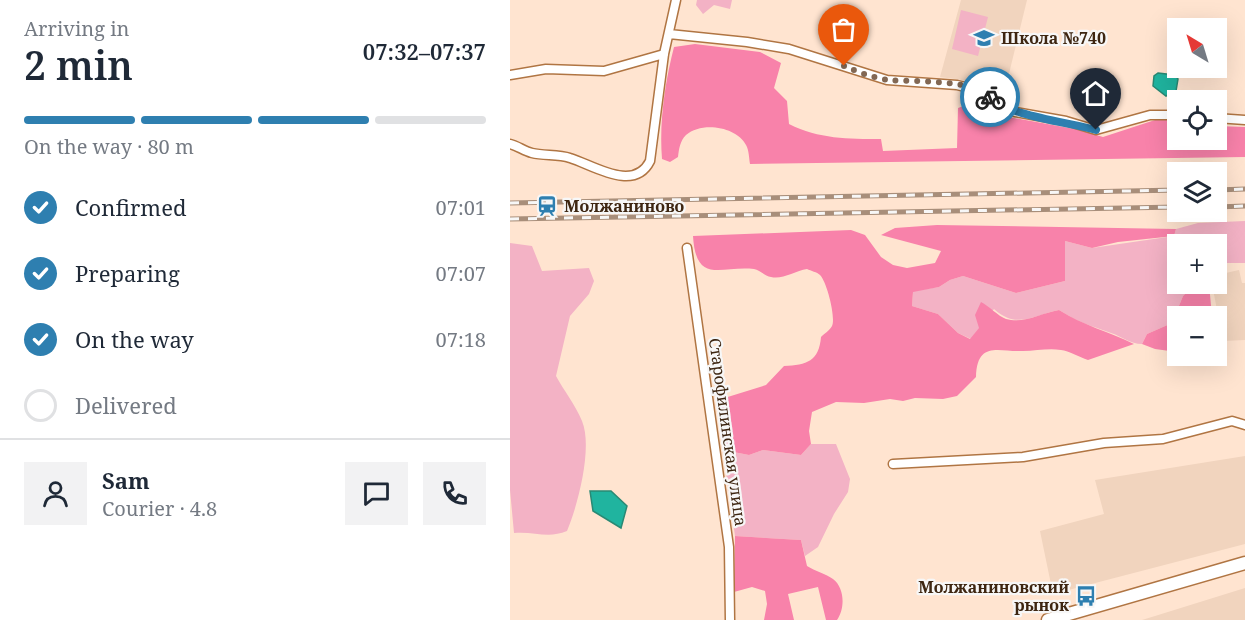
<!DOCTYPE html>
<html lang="en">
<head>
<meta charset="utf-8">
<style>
	body { margin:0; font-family:"Noto Serif",serif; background:#f2f2f3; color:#1f2937; height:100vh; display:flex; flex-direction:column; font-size:22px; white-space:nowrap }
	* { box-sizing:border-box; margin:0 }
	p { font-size:20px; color:#747a83 }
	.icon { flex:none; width:33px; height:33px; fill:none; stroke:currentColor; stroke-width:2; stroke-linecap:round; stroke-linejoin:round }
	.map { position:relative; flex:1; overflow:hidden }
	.panel { display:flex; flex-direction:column; background:#fff; width:510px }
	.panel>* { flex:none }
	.needle { width:39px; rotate:322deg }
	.fabs { position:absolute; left:657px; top:18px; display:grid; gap:12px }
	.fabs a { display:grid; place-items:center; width:60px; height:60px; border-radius:0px; background:#fff; box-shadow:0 6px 24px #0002; font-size:30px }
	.pin { position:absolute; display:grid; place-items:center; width:51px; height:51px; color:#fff; margin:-62px -26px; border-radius:50% 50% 50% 0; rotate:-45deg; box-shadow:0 0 6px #0007 }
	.pin .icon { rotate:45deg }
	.courier { position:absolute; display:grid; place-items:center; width:60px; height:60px; margin:-30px; border:4px solid #2e7fb0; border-radius:50%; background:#fff; color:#222; box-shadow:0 2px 8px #0007 }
	.summary em { font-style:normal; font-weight:600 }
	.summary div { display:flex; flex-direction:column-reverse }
	.summary { display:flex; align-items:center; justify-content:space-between; height:102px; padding:0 24px }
	h1 { font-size:39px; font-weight:600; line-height:45px }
	.bar { display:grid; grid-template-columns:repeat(4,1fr); gap:9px 6px; align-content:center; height:72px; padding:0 24px }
	.bar i { height:8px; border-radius:4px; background:#e0e1e3 }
	.bar .active { background:#2e7fb0 }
	.bar p { grid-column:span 4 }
	.line { display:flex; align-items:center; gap:15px; padding:0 24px; border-top:2px solid #e0e1e3 }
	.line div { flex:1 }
	.round { display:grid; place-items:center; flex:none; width:63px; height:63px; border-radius:0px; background:#f2f2f3 }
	ol { padding:0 24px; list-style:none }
	li { display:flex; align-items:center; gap:18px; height:66px }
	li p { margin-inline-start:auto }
	li .icon { padding:6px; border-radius:50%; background:#2e7fb0; color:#fff; stroke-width:4 }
	li:last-child { color:#747a83 }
	li i { width:33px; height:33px; border:3px solid #e0e1e3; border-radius:50% }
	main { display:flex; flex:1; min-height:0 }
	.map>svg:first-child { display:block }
</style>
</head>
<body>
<main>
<section class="panel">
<div class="summary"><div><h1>2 min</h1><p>Arriving in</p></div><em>07:32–07:37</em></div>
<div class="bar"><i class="active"></i><i class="active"></i><i class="active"></i><i></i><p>On the way · 80 m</p></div>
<ol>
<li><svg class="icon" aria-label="check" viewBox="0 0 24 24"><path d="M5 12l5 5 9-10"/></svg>Confirmed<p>07:01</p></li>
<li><svg class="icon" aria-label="check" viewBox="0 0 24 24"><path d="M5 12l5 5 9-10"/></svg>Preparing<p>07:07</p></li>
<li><svg class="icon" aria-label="check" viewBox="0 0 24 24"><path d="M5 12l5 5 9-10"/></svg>On the way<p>07:18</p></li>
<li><i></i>Delivered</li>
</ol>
<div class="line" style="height:108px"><a class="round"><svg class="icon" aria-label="person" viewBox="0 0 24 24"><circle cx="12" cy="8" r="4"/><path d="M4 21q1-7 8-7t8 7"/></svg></a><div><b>Sam</b><p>Courier · 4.8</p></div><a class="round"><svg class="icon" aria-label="chat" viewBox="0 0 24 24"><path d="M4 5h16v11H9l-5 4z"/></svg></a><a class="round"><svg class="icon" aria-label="phone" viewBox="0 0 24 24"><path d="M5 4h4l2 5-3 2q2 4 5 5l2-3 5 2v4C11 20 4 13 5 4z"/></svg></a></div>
</section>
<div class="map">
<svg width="735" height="620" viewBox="0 0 735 620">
	<rect width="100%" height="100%" fill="#ffe4d0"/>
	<path fill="#f1d4be" d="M451 0H517L496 86 430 77Z
		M729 270 732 283H735V340L713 341 702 284H706L707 275Z
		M735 456V544L543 594 530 531 594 514 585 480Z
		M735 588V620H632L645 616Z"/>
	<path fill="#f3b2c5" d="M187 0H222L220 9 204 5 193 14 186 5Z
		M451 10 478 17 468 56 442 49Z
		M735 221V263H707L706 244H668V284H685L673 296 662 323 637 334 632 344C620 344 613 337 601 333 579 325 570 323 549 310 524 315 507 330 484 309L461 339 448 333 428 314 402 306 403 291 429 287 440 280 453 276 506 293 555 281V241L582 248 664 236 666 229 688 223Z
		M0 243 22 246 32 271 79 268 84 281 79 294 60 316 46 376C54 391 65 404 72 421 83 447 68 505 57 531 38 539 24 531 4 533L0 490Z
		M301 444H326L340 479 338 492 324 514 308 547 295 556 291 540 225 536 213 450 239 455 253 450 291 455Z"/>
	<path fill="#f882aa" d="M185 44 250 52 271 63 264 88 277 101 279 124C309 139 338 139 371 139L373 151 447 148 448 108 462 103 499 117 570 130 593 137 645 120 667 119 668 140H706L707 126 735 127V157L240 164C239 158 239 150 236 145 227 127 192 121 176 135 170 141 169 149 168 157L160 162 152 159C149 123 155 82 164 47Z
		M427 225 666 229 664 236 608 242 582 248 555 241V281L506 293 453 276 440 280 429 287 403 292 402 306 428 314 448 333 460 339 469 328 465 315 471 302C479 306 488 316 496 319 515 324 531 313 549 310 574 326 598 331 624 344L578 360C569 357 559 351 551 350 538 348 526 351 513 351 489 352 467 340 466 377L447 396 433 399 405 398 393 401 380 399 354 403 326 402 302 412 299 431 301 444 291 455 253 450 239 455 213 450 208 400 256 385 274 366C297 365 309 361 311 337 314 334 320 330 322 326 326 318 317 282 310 275 307 272 301 271 297 269 285 271 272 280 261 277 255 276 250 270 244 269 212 265 186 286 183 236L341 230 355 235 371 257 383 265 397 268 425 263 431 251 371 235 385 228Z
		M685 284H699L702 316H668L667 352 645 349 632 344 637 334 662 323 673 296Z
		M225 536 291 540 297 566C305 571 316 574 323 579 335 588 335 609 327 620H316L308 587 278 594 284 620H254L257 604 255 591 242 587 224 592Z"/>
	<path fill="#20b49f" stroke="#298974" stroke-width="1.5" d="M648 73 665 75 668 79 666 91 656 96 643 86 644 76Z
		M80 491H101L117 506 111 528 83 511Z"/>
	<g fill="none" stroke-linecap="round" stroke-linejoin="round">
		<g stroke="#b07543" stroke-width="11">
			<path id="minor" d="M159 34 237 42 279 49 377 80 447 85 475 92 486 104 505 112 556 121 586 130 640 115H668
				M0 75 36 69 94 71 154 54
				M706 118 735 120
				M0 144C8 146 14 151 22 153 34 156 48 154 60 158 83 165 124 193 140 161L154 54 166 0
				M177 248 219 547 220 620
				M383 464 513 457 594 443 653 439 722 421 735 425"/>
		</g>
		<g stroke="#b07543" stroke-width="15">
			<path id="secondary" d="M538 620 735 563"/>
		</g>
		<use href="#minor" stroke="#fff" stroke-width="8"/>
		<use href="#secondary" stroke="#fff" stroke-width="12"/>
		<g stroke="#a88e7a" stroke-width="5">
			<path id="rail" d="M706 190 735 189
				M0 203 668 190
				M706 207 735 206
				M0 219 668 207"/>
		</g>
		<use href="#rail" stroke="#f7f7f7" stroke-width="3" stroke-dasharray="9" stroke-linecap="butt"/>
	</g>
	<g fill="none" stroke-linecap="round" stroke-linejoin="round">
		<path stroke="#826854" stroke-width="6" stroke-dasharray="0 10.8" d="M334 66C348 72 363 78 379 80 404 82 462 79 480 97"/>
		<path stroke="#2e7fb0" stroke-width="8" d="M480 97C498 116 558 122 586 130"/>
	</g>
	<defs>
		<g id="school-bare" transform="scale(1.62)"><path d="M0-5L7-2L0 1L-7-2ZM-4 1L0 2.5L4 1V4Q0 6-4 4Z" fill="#2e7fb0" stroke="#f7f7f7" stroke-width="2.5" paint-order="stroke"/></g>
		<g id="station-bare" transform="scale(1.62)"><path d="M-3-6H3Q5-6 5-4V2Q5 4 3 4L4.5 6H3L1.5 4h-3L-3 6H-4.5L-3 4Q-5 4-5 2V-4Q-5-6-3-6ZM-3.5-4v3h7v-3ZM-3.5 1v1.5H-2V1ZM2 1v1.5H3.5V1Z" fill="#2e7fb0" stroke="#f7f7f7" stroke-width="2.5" paint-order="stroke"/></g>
		<g id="bus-bare" transform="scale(1.62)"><path d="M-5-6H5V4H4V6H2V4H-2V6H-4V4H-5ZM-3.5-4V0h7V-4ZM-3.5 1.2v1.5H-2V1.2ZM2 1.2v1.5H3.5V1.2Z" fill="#2e7fb0" stroke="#f7f7f7" stroke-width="2.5" paint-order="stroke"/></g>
	</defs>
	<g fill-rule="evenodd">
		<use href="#school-bare" x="474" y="38"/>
		<use href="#station-bare" x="37" y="206"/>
		<use href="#bus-bare" x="576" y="596"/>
	</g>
	<g text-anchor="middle" stroke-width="4.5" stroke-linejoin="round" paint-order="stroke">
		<g font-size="16" font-weight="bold" fill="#3e2611" stroke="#f7f7f7" text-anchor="start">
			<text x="491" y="44">Школа №740</text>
			<text x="54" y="212">Молжаниново</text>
			<text x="559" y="593" text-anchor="end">Молжаниновский<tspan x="559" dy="18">рынок</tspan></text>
		</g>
		<g font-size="16" fill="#3e2611" stroke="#f7f7f7">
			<text transform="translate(218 432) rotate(82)" y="6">Старофилинская улица</text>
		</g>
	</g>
</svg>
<div class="fabs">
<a><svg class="needle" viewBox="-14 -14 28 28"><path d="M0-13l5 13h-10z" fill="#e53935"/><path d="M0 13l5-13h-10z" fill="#747a83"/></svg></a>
<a><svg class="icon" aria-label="locate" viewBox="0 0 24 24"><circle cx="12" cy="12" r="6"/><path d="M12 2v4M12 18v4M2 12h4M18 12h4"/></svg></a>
<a><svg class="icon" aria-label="layers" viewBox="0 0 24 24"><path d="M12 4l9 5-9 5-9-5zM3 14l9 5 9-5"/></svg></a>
<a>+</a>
<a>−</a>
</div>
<div class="pin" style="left:334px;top:66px;background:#ea580c"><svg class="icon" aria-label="bag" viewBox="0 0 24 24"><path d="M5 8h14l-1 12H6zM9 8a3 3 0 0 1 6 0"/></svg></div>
<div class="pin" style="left:586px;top:130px;background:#1f2937"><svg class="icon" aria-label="home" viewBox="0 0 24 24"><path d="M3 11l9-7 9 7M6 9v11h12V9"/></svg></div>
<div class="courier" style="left:480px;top:97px"><svg class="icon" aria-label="bike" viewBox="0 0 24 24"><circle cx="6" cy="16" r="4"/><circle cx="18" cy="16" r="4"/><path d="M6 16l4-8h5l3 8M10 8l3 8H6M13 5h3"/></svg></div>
</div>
</main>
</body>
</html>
